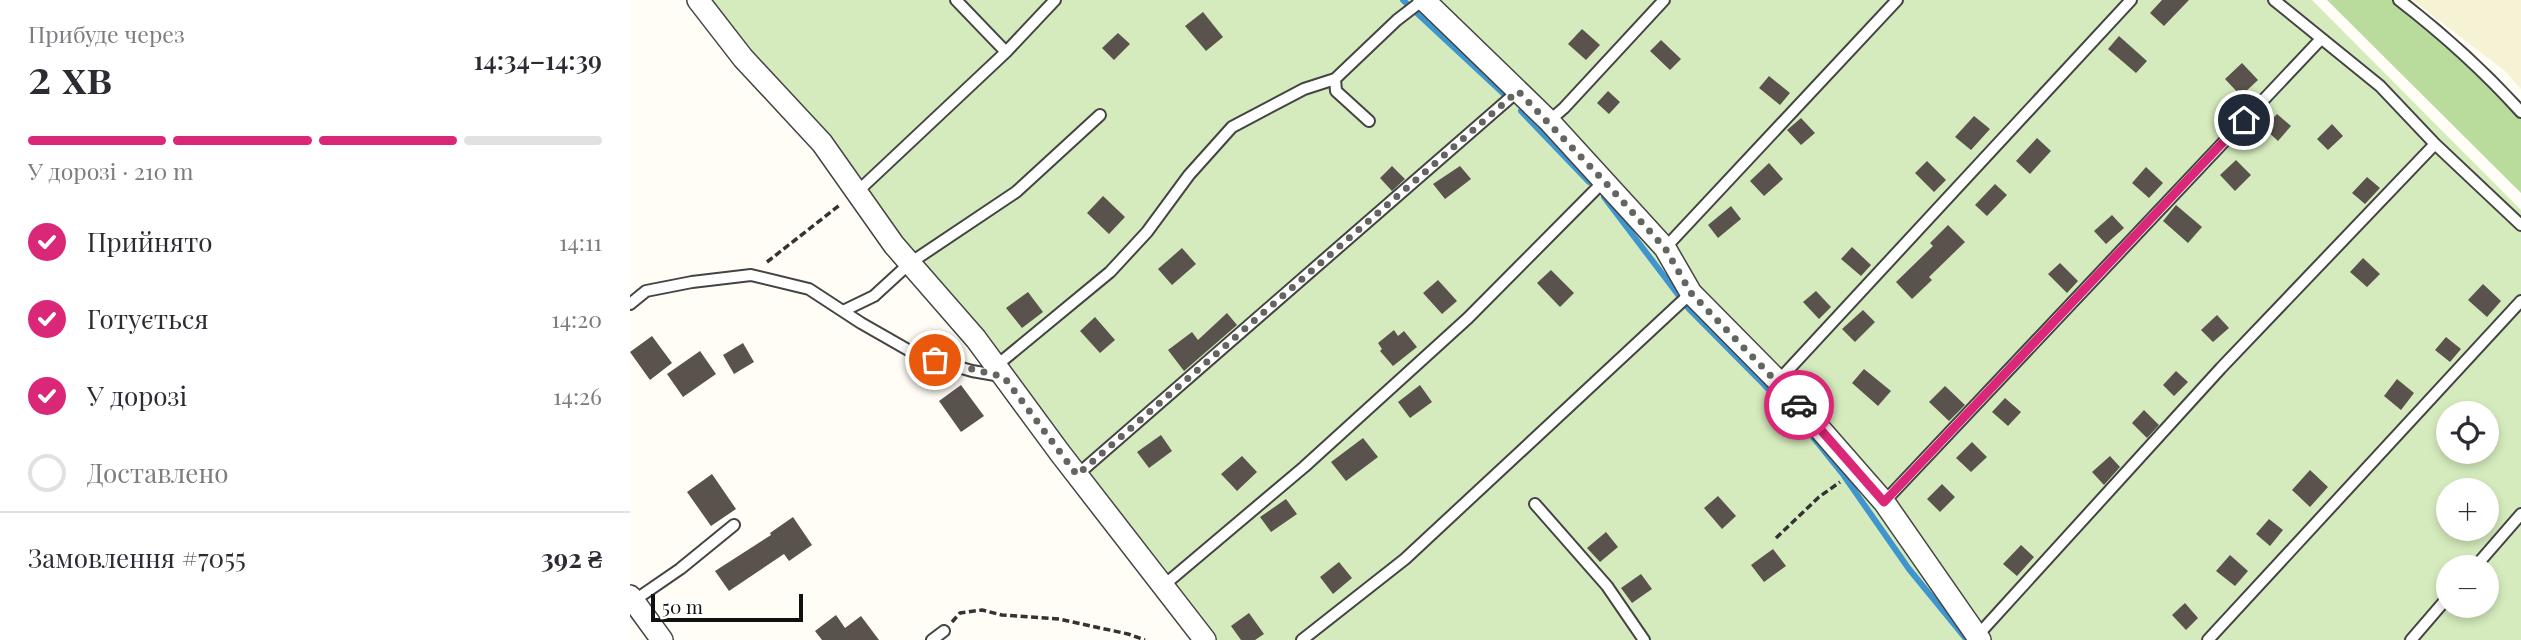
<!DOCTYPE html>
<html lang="uk">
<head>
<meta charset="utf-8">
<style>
	body { margin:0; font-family:"Playfair Display",serif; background:#f2f2f3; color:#2b2b33; height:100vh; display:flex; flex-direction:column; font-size:26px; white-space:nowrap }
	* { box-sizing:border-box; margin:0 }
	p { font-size:23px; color:#7c7c81 }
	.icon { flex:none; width:38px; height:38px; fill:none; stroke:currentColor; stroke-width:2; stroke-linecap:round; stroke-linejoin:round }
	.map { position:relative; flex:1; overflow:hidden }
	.drawer { display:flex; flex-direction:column; background:#fff; width:630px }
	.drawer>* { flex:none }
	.buttons { position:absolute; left:1806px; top:401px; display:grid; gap:14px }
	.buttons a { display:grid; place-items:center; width:63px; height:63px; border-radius:50%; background:#fff; box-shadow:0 4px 10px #0003; font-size:35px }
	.scale { position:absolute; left:21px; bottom:18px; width:152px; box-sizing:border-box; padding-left:7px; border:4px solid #111; border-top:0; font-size:19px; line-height:24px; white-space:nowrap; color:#111; -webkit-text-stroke:5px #fff; paint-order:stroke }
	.pin { position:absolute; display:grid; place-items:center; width:60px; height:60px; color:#fff; margin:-30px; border:4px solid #fff; border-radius:50%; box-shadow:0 2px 7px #0007 }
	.courier { position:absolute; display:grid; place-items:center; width:70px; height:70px; margin:-35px; border:5px solid #db2777; border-radius:50%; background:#fff; color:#222; box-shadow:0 2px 9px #0007 }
	.overview em { font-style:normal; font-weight:600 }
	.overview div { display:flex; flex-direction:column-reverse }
	.overview { display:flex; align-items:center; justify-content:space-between; height:119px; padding:0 28px }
	h1 { font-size:46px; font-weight:600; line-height:52px }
	.bar { display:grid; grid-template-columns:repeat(4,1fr); gap:10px 7px; align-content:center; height:84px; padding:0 28px }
	.bar i { height:9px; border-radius:5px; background:#e1e1e2 }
	.bar .active { background:#db2777 }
	.bar p { grid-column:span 4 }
	.line { display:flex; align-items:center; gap:18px; padding:0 28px; border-top:2px solid #e1e1e2 }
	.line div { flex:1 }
	ol { padding:0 28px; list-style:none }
	li { display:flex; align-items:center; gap:21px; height:77px }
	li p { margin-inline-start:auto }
	li .icon { padding:7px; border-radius:50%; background:#db2777; color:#fff; stroke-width:4 }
	li:last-child { color:#7c7c81 }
	li i { width:38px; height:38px; border:4px solid #e1e1e2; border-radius:50% }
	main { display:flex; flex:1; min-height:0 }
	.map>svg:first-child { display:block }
</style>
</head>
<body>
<main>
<section class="drawer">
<div class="overview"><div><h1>2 хв</h1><p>Прибуде через</p></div><em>14:34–14:39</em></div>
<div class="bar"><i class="active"></i><i class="active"></i><i class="active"></i><i></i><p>У дорозі · 210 m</p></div>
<ol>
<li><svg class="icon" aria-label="check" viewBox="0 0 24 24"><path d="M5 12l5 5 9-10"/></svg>Прийнято<p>14:11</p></li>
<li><svg class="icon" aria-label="check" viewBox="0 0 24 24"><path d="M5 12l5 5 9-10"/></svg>Готується<p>14:20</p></li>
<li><svg class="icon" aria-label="check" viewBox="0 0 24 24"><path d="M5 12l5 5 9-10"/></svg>У дорозі<p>14:26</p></li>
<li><i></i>Доставлено</li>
</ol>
<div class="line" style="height:91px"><div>Замовлення #7055</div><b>392 ₴</b></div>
</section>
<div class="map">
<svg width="1891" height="640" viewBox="0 0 1891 640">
	<rect width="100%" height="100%" fill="#fffdf5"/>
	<path fill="#f6f3d4" d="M1782 0H1891V89L1875 71Z"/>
	<path fill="#d5ebbd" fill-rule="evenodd" d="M70 0H1682L1891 210V640H562ZM1818 413H1857V452H1818ZM1818 490H1857V528H1818ZM1818 567H1857V606H1818Z"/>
	<path fill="#b9dc9c" d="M1697 0H1763L1812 38 1891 116V193Z"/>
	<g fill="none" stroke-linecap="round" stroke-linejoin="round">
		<path stroke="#3f96cf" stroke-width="6" d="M773 0 875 95
			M891 111 959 182
			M974 197 1059 309 1171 422 1212 473 1279 569 1337 640"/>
	</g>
	<path fill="#5a524d" d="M1532 0H1559L1534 26 1520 13Z
		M573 12 593 37 576 51 555 26Z
		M952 29 970 45 956 60 938 44Z
		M488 33 500 44 484 60 472 48Z
		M1489 36 1517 61 1506 73 1478 49Z
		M1031 40 1051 59 1040 70 1020 51Z
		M1612 63 1628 80 1611 96 1595 79Z
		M1139 76 1160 93 1150 105 1129 88Z
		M978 91 990 102 979 114 967 103Z
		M1647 114 1661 126 1648 141 1634 128Z
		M1344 116 1360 129 1341 150 1325 137Z
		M1171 118 1185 133 1171 145 1157 130Z
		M1702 124 1713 136 1698 150 1687 139Z
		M1407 138 1421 151 1400 174 1386 161Z
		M1606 160 1621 175 1605 191 1590 175Z
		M1297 161 1316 180 1304 192 1285 173Z
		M1139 163 1153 179 1134 196 1120 181Z
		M762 166 775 179 762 191 750 178Z
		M830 166 841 179 815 199 803 184Z
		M1516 167 1533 183 1519 198 1502 183Z
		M1737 177 1750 188 1735 204 1722 193Z
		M1365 184 1377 195 1357 216 1345 205Z
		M473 196 495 217 479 234 457 213Z
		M1546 205 1572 227 1558 243 1533 221Z
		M1101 206 1111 219 1088 238 1078 225Z
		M1482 215 1494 228 1476 244 1464 231Z
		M1318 225 1335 242 1299 277 1302 280 1282 299 1266 282 1303 246 1300 243Z
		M1222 247 1241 265 1231 276 1211 259Z
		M552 248 566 264 542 285 528 269Z
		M1733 258 1750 274 1737 287 1720 272Z
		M1430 263 1448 281 1437 293 1418 274Z
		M921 270 944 293 930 307 907 283Z
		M808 280 827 301 812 314 793 293Z
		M1853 284 1871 301 1857 317 1838 300Z
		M1186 291 1201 307 1189 319 1173 302Z
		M398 292 413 312 392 328 376 308Z
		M1233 310 1245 322 1225 342 1212 329Z
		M597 313 607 325 554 371 538 350 562 332 568 340Z
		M1587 315 1599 328 1583 342 1571 330Z
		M465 317 485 340 470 353 450 331Z
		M764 330 768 336 774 331 787 347 763 366 750 351 752 349 748 343Z
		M22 336 42 363 20 380 0 352Z
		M1816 337 1831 349 1820 362 1805 350Z
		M113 343 124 362 104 374 93 355Z
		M70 351 86 374 53 397 37 374Z
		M1234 369 1261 391 1248 406 1222 383Z
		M1546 371 1558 382 1544 396 1533 385Z
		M1767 379 1784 393 1771 410 1754 396Z
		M331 385 354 416 331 432 309 401Z
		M790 385 802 402 780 418 768 402Z
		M1315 386 1335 405 1319 421 1299 402Z
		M1375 398 1391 412 1378 426 1362 412Z
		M1514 410 1529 425 1517 438 1502 423Z
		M531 435 542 451 519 468 507 452Z
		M733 438 748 457 716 481 701 462Z
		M1342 442 1357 457 1341 472 1326 458Z
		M612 456 627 472 607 491 591 474Z
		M1480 456 1490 467 1474 485 1462 472Z
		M1680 470 1698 487 1680 507 1662 490Z
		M82 474 106 509 81 526 57 492Z
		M1312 484 1325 497 1310 512 1297 499Z
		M1088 496 1106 516 1092 529 1074 508Z
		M656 499 667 514 641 532 630 517Z
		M163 517 182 545 159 561 154 554 99 591 85 571 141 535 140 533Z
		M1639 519 1653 530 1640 546 1626 534Z
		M976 532 988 547 970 562 957 548Z
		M1391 545 1404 557 1387 576 1373 564Z
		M1143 549 1156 566 1134 582 1121 565Z
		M1600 555 1618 571 1605 586 1586 571Z
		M709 562 722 578 703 594 690 577Z
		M1011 574 1022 589 1002 603 991 588Z
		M1555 603 1568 618 1556 630 1542 615Z
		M619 613 634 634 625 640H611L601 626Z
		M206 615 215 628 231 616 249 640H192L185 631Z"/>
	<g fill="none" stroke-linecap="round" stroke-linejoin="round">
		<g stroke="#444" stroke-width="14">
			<path id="lane" d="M326 0 376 52 425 0
				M1644 0 1750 86 1805 144 1891 225
				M1769 0C1813 34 1854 71 1891 112
				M739 121 706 91 705 79 767 20 793 0
				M919 121 934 108 1034 0
				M227 192 376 52
				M1035 248 1267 0
				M0 304 16 291 62 282 121 275 179 289 231 323 287 355 342 371 371 376
				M213 311 244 296 280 263 386 192 470 115
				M366 366 480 272 517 232 559 175 602 127 674 89 705 79
				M1148 381 1501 0
				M447 475 888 91
				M1254 502 1690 40
				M905 504 977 586 1014 640
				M1845 567 1891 514
				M533 586 674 467 838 318 974 181
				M2 602 50 569 104 525
				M1348 635 1591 368 1805 144
				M302 640 314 631
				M672 640 775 559 1061 293
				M1578 640 1891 301
				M1781 640 1818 597"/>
		</g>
		<g stroke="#444" stroke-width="24">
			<path id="street" d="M68 0 113 58 192 143 264 245 346 339 430 453 575 640
				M794 0 919 121 1035 248 1061 293 1148 381 1254 502 1350 640
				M0 596 32 640"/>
		</g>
		<path stroke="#333" stroke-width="3.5" stroke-dasharray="7 3.5" stroke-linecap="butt" d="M137 262 211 204
			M1146 538 1189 497 1210 482
			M322 622 330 613 352 610 372 615 429 619 498 634 515 640"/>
		<use href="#lane" stroke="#fff" stroke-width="10"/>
		<use href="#street" stroke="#fff" stroke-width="21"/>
	</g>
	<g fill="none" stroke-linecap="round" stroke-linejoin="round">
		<path stroke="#646461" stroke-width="7" stroke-dasharray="0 12.6" d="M305 360 374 377 447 475 888 91 974 181 1035 248 1061 293 1169 405"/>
		<path stroke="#db2777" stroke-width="9" d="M1169 405 1254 502 1614 120"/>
	</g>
</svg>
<div class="buttons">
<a><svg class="icon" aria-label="locate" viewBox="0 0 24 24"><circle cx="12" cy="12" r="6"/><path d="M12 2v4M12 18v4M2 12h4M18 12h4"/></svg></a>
<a>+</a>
<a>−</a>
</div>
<div class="scale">50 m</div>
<div class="pin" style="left:305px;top:360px;background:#ea580c"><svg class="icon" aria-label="bag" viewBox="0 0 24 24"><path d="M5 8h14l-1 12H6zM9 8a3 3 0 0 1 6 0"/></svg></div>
<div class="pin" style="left:1614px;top:120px;background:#1f2937"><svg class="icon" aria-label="home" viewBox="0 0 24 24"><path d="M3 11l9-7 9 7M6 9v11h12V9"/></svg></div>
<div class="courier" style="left:1169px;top:405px"><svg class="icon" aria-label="car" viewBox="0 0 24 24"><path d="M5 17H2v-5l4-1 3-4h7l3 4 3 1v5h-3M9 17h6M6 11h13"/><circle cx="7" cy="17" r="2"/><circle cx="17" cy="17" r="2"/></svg></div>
</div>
</main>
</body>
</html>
